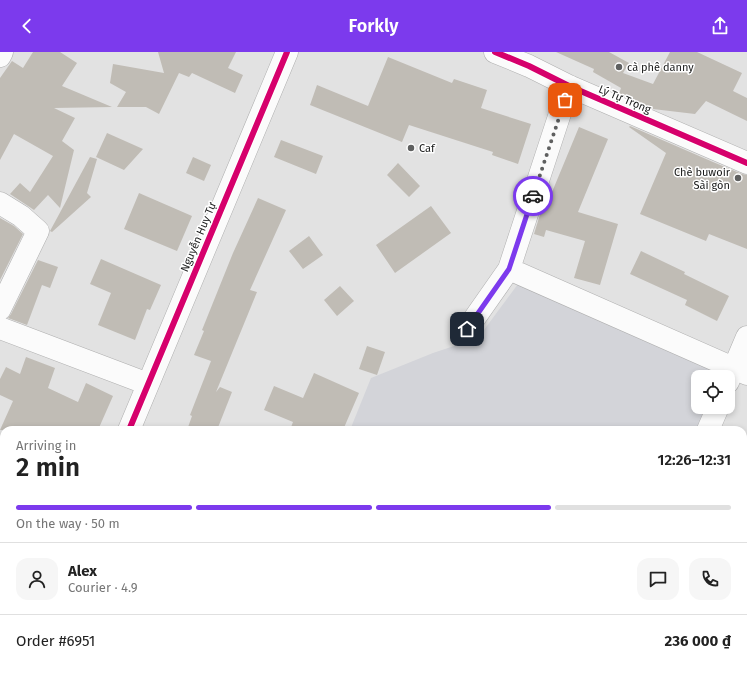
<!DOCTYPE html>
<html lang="en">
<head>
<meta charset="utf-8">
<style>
	body { margin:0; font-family:"Fira Sans",sans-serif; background:#f6f6f6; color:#222; height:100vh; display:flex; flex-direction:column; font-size:15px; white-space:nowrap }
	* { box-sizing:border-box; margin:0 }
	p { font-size:13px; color:#767676 }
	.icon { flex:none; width:22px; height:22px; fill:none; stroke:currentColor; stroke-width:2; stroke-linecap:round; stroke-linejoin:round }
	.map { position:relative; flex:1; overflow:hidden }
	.sheet { position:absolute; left:0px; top:374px; width:747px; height:248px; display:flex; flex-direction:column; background:#fff; border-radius:12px 12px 0 0; box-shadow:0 2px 6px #0003 }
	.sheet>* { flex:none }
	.tools { position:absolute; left:691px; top:318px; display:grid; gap:8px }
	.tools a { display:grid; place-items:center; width:44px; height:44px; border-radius:8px; background:#fff; box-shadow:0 2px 6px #0003; font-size:20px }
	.pin { position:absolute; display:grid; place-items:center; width:34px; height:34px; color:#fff; margin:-17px; border-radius:8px; box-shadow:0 2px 6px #0006 }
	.courier { position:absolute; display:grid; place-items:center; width:40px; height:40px; margin:-20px; border:3px solid #7c3aed; border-radius:50%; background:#fff; color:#222; box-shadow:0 1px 5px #0007 }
	.head em { font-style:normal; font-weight:600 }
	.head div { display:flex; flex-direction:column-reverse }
	.head { display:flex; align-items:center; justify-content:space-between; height:68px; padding:0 16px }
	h1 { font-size:26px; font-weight:600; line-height:30px }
	.bar { display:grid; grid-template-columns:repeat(4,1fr); gap:6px 4px; align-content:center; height:48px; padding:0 16px }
	.bar i { height:5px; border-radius:3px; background:#e0e0e0 }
	.bar .selected { background:#7c3aed }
	.bar p { grid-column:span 4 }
	.line { display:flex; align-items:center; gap:10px; padding:0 16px; border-top:1px solid #e0e0e0 }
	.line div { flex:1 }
	.round { display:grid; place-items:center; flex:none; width:42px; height:42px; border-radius:12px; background:#f6f6f6 }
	header { display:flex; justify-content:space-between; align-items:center; height:52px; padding:0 16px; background:#7c3aed; color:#fff; font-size:18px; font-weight:600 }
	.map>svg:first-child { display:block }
</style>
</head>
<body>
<header><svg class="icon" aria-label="back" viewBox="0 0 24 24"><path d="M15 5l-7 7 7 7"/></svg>Forkly<svg class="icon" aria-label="share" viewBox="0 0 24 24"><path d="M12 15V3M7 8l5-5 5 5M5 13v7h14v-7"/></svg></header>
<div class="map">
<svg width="747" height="622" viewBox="0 0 747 622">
	<rect width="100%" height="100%" fill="#e2e2e2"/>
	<path fill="#d3d4d9" d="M518 232 723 323 722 325H698V355H709L699 378H350L371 326 433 301 478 286Z
		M324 618H596L594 622H332Z"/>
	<path fill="#c0bcb5" d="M33 0H60L77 11 62 34 112 55 54 56 75 66 62 89 74 98 60 156 48 143 34 158 10 142 20 131 30 140 53 104 14 82 0 108V26L12 9 23 16Z
		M158 0H236L228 16 243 23 235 41 192 21 189 25 179 21 159 62 146 55H117L126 40 110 31 113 12 164 21Z
		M556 0H609L629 11 623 21 653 32 670 0H697L742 21 733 39 747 46V69L706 49 695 62 653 57 619 42 621 36 593 20 594 17Z
		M388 5 452 31 454 27 487 38 481 56 531 72 518 112 492 103 493 100 409 73 402 90 310 53 317 33 368 54Z
		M630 74 713 110 742 122 747 123V197L709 182 706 189 640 162 666 101 629 75Z
		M579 75 608 87 578 160 618 172 600 233 574 226 585 189 546 178 544 185 534 182 542 156 545 157Z
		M107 81 143 97 124 118 96 105Z
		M281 88 323 104 316 122 274 105Z
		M90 105 97 107 87 141 91 145 52 180 50 179Z
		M193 105 211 113 204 129 186 121Z
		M398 111 420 134 409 145 387 123Z
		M139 141 192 164 177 199 124 177Z
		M258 146 286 158 250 238 257 240 216 340 220 335 232 340 217 378H187L192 364 190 363 211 309 194 303 204 279 202 278 233 201Z
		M431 154 451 181 395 221 376 193Z
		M0 166 14 174 23 182 0 228Z
		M309 184 323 203 303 217 289 199Z
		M641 199 685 220 684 222 729 244 717 269 685 253 687 248 630 222Z
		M101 207 161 233 150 258 147 257 135 288 98 273 111 241 90 232Z
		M38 208 58 215 50 236 42 233 27 273 8 266 11 262Z
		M340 234 354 249 337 264 324 248Z
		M367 294 385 300 377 323 359 317Z
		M26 305 55 316 48 336 78 350 86 331 113 344 98 378H0L13 349 0 343V327L6 315 20 322Z
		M314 321 359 341 343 378H290L293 370 264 358 274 334 303 346Z"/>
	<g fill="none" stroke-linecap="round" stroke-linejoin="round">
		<g stroke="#afafaf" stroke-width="23">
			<path id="minor" d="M495 0 529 14 569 34 747 111
				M0 4 2 0
				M0 151 21 164 38 179 0 257
				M509 217 747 322
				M0 276 148 332
				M467 277 509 217 569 34
				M728 330 747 285
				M129 378 287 0
				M708 378 718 355
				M743 432 747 434
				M743 548 747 550
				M396 622 398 618
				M608 622 609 618"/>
		</g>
		<g stroke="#aa9ca2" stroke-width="23">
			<path id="major" d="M0 556 4 557
				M142 618 151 622"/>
		</g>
		<use href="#minor" stroke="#fbfbfb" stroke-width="22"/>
		<use href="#major" stroke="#ebe2e6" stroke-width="22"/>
		<g stroke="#fff" stroke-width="8">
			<path id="cycleway" d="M495 0 529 14 569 34 747 111
				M129 378 287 0"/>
		</g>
		<use href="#cycleway" stroke="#d6006c" stroke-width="6"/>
	</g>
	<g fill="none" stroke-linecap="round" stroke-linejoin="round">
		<path stroke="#5f6060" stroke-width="4" stroke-dasharray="0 7.2" d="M533 144 565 48"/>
		<path stroke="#7c3aed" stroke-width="5" d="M467 277 509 217 533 144"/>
	</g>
	<g fill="#5f6060" stroke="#fff" stroke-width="1.5">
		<circle cx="619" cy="15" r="4"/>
		<circle cx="411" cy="96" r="4"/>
		<circle cx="738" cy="126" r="4"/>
	</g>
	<g text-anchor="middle" stroke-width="3" stroke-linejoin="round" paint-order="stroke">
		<g font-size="11" fill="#191a1a" stroke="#fff" text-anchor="start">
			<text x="627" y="19">cà phê danny</text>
			<text x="419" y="100">Caf</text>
			<text x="730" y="124" text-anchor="end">Chè buwoir<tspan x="730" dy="13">Sài gòn</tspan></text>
		</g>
		<g font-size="11" fill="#191a1a" stroke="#fff">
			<text transform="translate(625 47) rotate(23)" y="4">Lý Tự Trọng</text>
			<text transform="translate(198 185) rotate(-67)" y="4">Nguyễn Huy Tự</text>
		</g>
	</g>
</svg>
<div class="tools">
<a><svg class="icon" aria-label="locate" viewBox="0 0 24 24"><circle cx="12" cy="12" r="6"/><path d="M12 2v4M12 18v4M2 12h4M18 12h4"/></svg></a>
</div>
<div class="pin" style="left:565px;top:48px;background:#ea580c"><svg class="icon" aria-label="bag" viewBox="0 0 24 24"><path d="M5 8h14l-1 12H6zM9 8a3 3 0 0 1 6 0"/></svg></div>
<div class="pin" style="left:467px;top:277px;background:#1f2937"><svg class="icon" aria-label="home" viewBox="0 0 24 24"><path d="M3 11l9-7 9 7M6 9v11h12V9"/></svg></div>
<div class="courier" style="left:533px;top:144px"><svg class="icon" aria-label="car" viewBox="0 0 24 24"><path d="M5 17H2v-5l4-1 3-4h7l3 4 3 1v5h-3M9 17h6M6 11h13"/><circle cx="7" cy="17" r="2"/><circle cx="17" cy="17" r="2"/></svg></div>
<section class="sheet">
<div class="head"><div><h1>2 min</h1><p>Arriving in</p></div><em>12:26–12:31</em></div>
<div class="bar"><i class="selected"></i><i class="selected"></i><i class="selected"></i><i></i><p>On the way · 50 m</p></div>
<div class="line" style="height:72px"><a class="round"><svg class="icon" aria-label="person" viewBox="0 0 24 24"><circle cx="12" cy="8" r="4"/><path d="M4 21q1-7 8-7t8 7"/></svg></a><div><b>Alex</b><p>Courier · 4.9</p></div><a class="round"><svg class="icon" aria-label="chat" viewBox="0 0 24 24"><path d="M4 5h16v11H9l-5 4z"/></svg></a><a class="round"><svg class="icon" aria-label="phone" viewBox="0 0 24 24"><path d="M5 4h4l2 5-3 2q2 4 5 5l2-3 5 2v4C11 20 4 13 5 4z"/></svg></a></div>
<div class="line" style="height:52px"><div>Order #6951</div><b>236 000 ₫</b></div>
</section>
</div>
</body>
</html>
